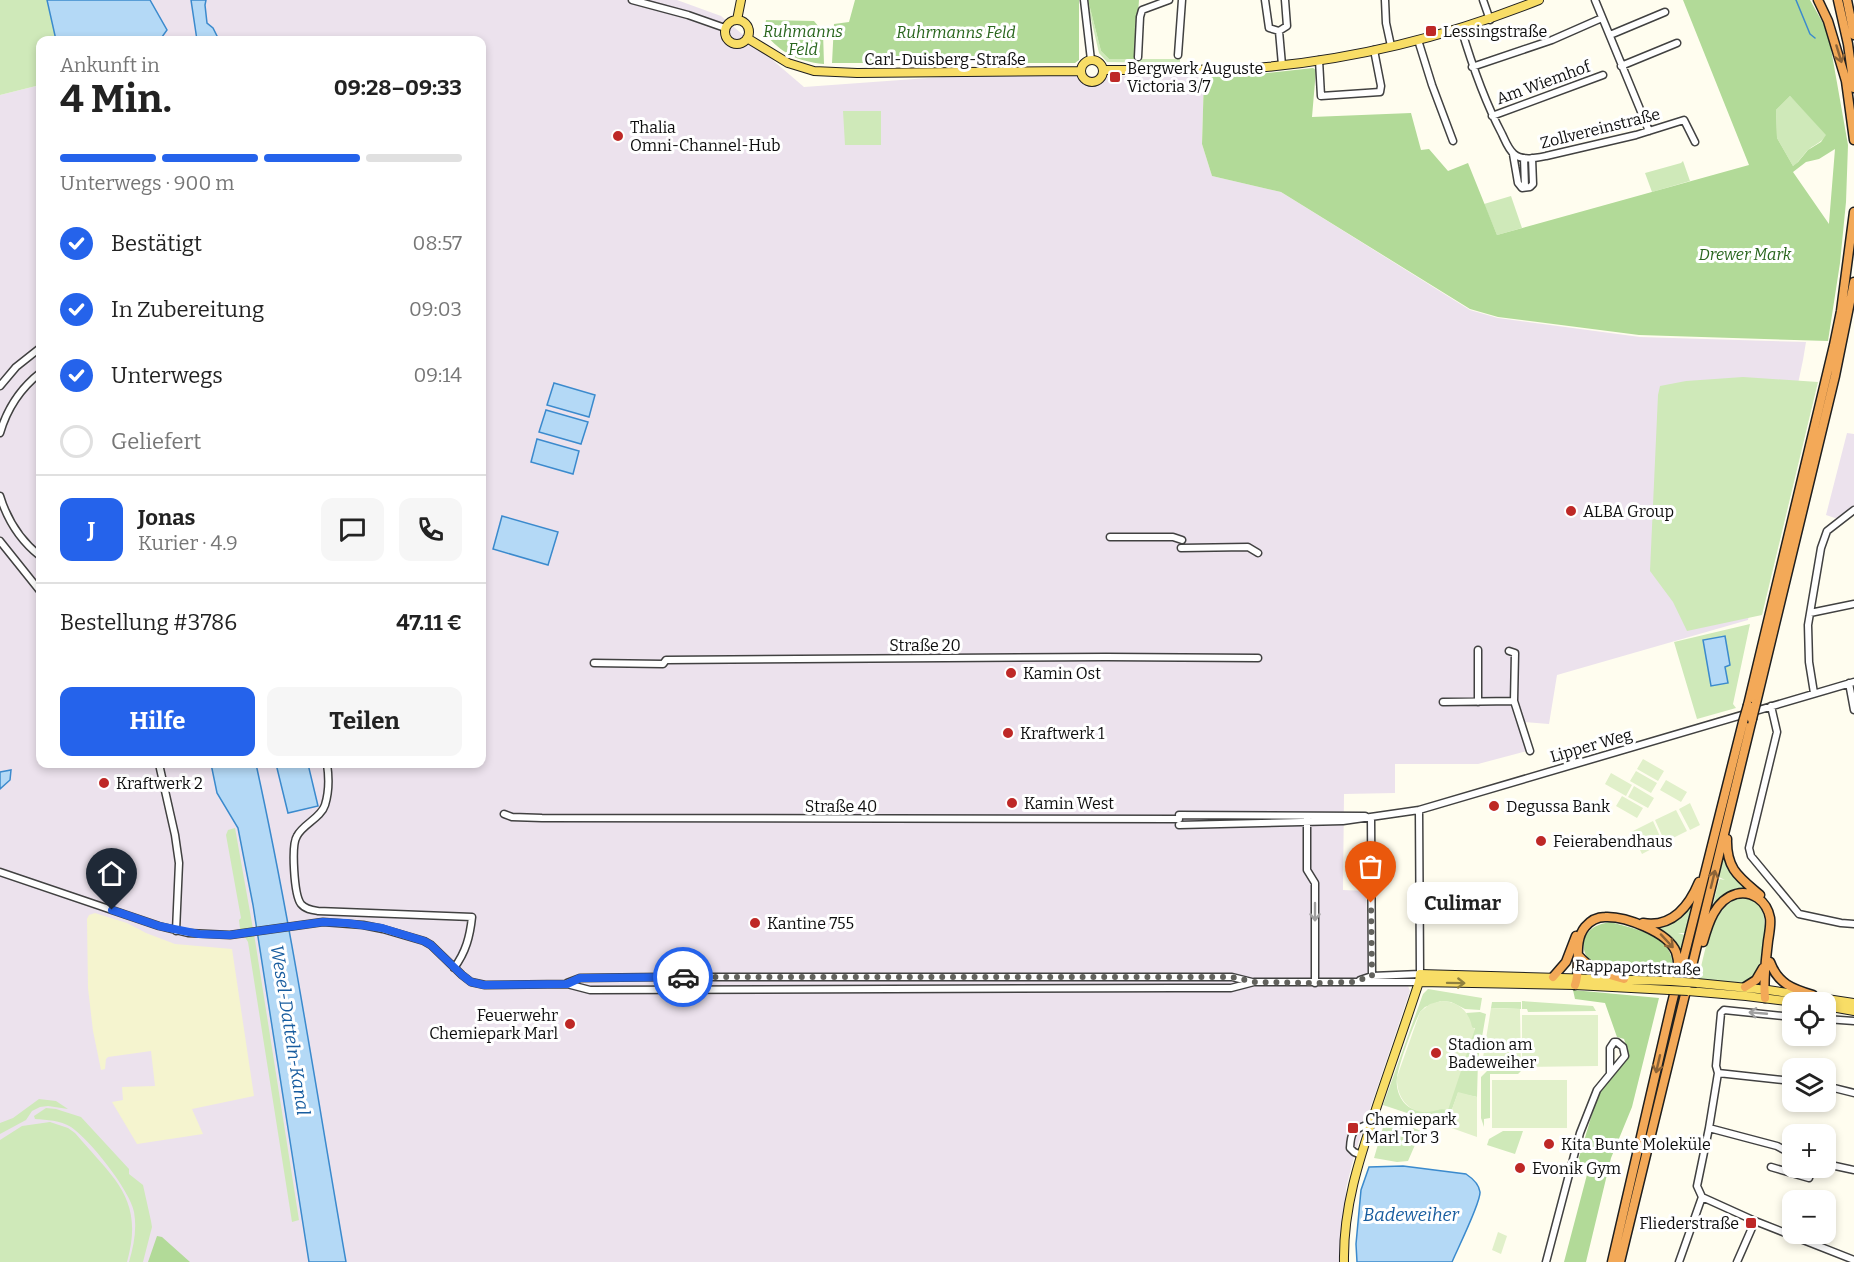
<!DOCTYPE html>
<html lang="de">
<head>
<meta charset="utf-8">
<style>
	body { margin:0; font-family:Bitter,serif; background:#f6f6f6; color:#222; height:100vh; display:flex; flex-direction:column; font-size:22px; white-space:nowrap }
	* { box-sizing:border-box; margin:0 }
	p { font-size:20px; color:#767676 }
	.icon { flex:none; width:33px; height:33px; fill:none; stroke:currentColor; stroke-width:2; stroke-linecap:round; stroke-linejoin:round }
	.map { position:relative; flex:1; overflow:hidden }
	.side { position:absolute; left:36px; top:36px; width:450px; height:732px; display:flex; flex-direction:column; background:#fff; border-radius:12px; box-shadow:0 3px 9px #0003 }
	.side>* { flex:none }
	.fabs { position:absolute; left:1782px; top:992px; display:grid; gap:12px }
	.fabs a { display:grid; place-items:center; width:54px; height:54px; border-radius:12px; background:#fff; box-shadow:0 3px 9px #0003; font-size:30px }
	.pin { position:absolute; display:grid; place-items:center; width:51px; height:51px; color:#fff; margin:-62px -26px; border-radius:50% 50% 50% 0; rotate:-45deg; box-shadow:0 0 6px #0007 }
	.pin .icon { rotate:45deg }
	.courier { position:absolute; display:grid; place-items:center; width:60px; height:60px; margin:-30px; border:4px solid #2563eb; border-radius:50%; background:#fff; color:#222; box-shadow:0 2px 8px #0007 }
	.bubble { position:absolute; height:42px; border-radius:12px; background:#fff; box-shadow:0 3px 9px #0003; font-size:20px; font-weight:700; line-height:42px; text-align:center }
	.head em { font-style:normal; font-weight:700 }
	.head div { display:flex; flex-direction:column-reverse }
	.head { display:flex; align-items:center; justify-content:space-between; height:102px; padding:0 24px }
	h1 { font-size:39px; font-weight:700; line-height:45px }
	.bar { display:grid; grid-template-columns:repeat(4,1fr); gap:9px 6px; align-content:center; height:72px; padding:0 24px }
	.bar i { height:8px; border-radius:4px; background:#e0e0e0 }
	.bar .active { background:#2563eb }
	.bar p { grid-column:span 4 }
	.line { display:flex; align-items:center; gap:15px; padding:0 24px; border-top:2px solid #e0e0e0 }
	.line div { flex:1 }
	.round { display:grid; place-items:center; flex:none; width:63px; height:63px; border-radius:12px; background:#f6f6f6 }
	ol { padding:0 24px; list-style:none }
	li { display:flex; align-items:center; gap:18px; height:66px }
	li p { margin-inline-start:auto }
	li .icon { padding:6px; border-radius:50%; background:#2563eb; color:#fff; stroke-width:4 }
	li:last-child { color:#767676 }
	li i { width:33px; height:33px; border:3px solid #e0e0e0; border-radius:50% }
	.cta { display:flex; gap:12px; margin-top:auto; padding:12px 24px }
	.cta a { flex:1; height:69px; border-radius:12px; background:#2563eb; color:#fff; font-size:24px; font-weight:700; line-height:69px; text-align:center }
	.cta a+a { background:#f6f6f6; color:#222 }
	.map>svg:first-child { display:block }
</style>
</head>
<body>
<div class="map">
<svg width="1854" height="1262" viewBox="0 0 1854 1262">
	<rect width="100%" height="100%" fill="#fffdef"/>
	<path fill="#ece2ed" d="M89 0H677L721 16 804 87 956 76H1204L1202 144 1212 176 1281 192 1470 310 1498 318 1640 337 1806 342 1803 360 1748 620 1557 675 1549 724 1524 722 1531 750 1478 764H1395V793L1344 794 1343 890 1366 891 1370 984 1408 986 1410 991 1355 1153 1346 1188 1345 1262H0V95L40 85V764H482V40H98Z
		M1847 433 1854 434V505L1849 512 1838 519 1826 515Z"/>
	<path fill="#f5f4cf" d="M95 913 127 923 146 933 175 944 232 949 254 1096 192 1109 203 1134 137 1144 112 1102 123 1100 122 1087 155 1086 151 1051 108 1057 106 1059 105 1069 101 1070 93 1031 88 988 87 919 89 915Z"/>
	<path fill="#cfe9b9" d="M0 0H47L56 40H40V85L0 95Z
		M1088 0 1101 51 1109 59H1180V63L1107 62 1099 53 1088 6Z
		M1790 96 1827 135C1821 143 1813 145 1807 151 1802 156 1799 162 1793 166L1777 138 1776 110Z
		M843 111H881V145H845Z
		M1683 161 1690 181 1652 192 1645 173 1681 163Z
		M1511 196 1522 228 1497 235 1484 204Z
		M1743 377 1818 382 1762 615 1687 631 1673 602 1650 571 1658 395 1660 386 1686 381Z
		M1750 624 1733 704 1736 708 1697 719 1674 642Z
		M235 828 255 940 299 1220 292 1222 248 942 240 929 239 920 241 918 226 835 228 830Z
		M1724 854 1758 894H1730L1710 917 1718 884 1720 879 1725 880 1719 877Z
		M1738 898C1769 898 1766 925 1763 947 1761 958 1761 974 1749 980 1735 987 1713 981 1698 980 1705 953 1710 910 1738 898Z
		M1694 901 1685 933H1678L1685 935 1680 957 1648 926H1657Z
		M1428 989 1482 998 1480 1010 1465 1009 1451 1002 1441 1001 1425 1007 1420 1012C1413 1026 1399 1063 1397 1078 1395 1091 1403 1109 1418 1110 1426 1110 1433 1111 1441 1108L1475 1028H1472L1466 1013 1480 1012 1486 1014 1478 1060 1477 1097 1458 1093 1446 1126 1383 1105 1423 994Z
		M1522 1001 1593 1006 1596 1011 1528 1012 1527 1009H1522Z
		M1492 1002H1521V1009L1491 1008Z
		M1487 1071H1521L1518 1074H1490V1118L1484 1119V1127L1481 1118V1077Z
		M39 1099 56 1101 68 1109 48 1106 40 1107 32 1111 26 1120 0 1134V1123L13 1118Z
		M46 1108 56 1109 81 1117 129 1169V1174L143 1185 151 1221 152 1227 143 1262H129C134 1245 137 1229 134 1212 130 1190 89 1139 71 1127 60 1120 47 1120 35 1119L34 1116Z
		M1386 1117 1421 1131 1408 1161 1397 1162 1374 1158Z
		M50 1122 68 1128 75 1133C113 1178 145 1198 127 1262H0V1140L22 1126Z
		M1503 1131H1523L1515 1154 1487 1145 1489 1139Z"/>
	<path fill="#b2da98" fill-rule="evenodd" d="M855 0H1079V60L1075 63H832L834 24 849 22Z
		M1088 0H1139L1135 59H1109L1101 51Z
		M1683 0H1810L1828 32 1848 145 1846 202 1840 263 1828 341 1639 335 1498 317 1470 309 1281 192 1212 176 1202 144 1204 76 1258 74 1313 68 1316 70 1312 117 1411 113 1421 150 1429 149 1448 171 1468 163 1497 235 1749 165ZM1790 96 1826 135 1821 142 1808 150 1798 162 1793 166 1777 138 1776 110ZM1835 149 1829 223V224L1793 172 1806 162 1819 159Z
		M766 20 814 21 823 32 824 64C796 61 783 54 764 33Z
		M1611 922C1643 932 1679 935 1672 978 1651 977 1627 979 1607 972 1576 962 1574 926 1611 922Z
		M1573 990 1659 998 1632 1107 1611 1158 1586 1262H1564L1589 1167 1577 1164 1599 1091 1629 1055 1624 1039 1617 1037 1605 1003 1575 999Z
		M157 1236 162 1237 190 1262H148Z"/>
	<path fill="#e1f0ca" d="M1643 759 1664 771 1658 781 1637 769Z
		M1636 771 1657 783 1651 793 1630 781Z
		M1611 773 1632 785 1626 796 1605 784Z
		M1666 780 1687 792 1681 802 1660 790Z
		M1634 786 1654 798 1648 808 1628 797Z
		M1622 796 1643 808 1637 818 1616 806Z
		M1690 803 1700 825 1690 830 1679 809Z
		M1676 810 1687 831 1665 842 1655 820Z
		M1653 821 1663 843 1642 854 1631 832Z
		M1441 1001C1458 1001 1469 1011 1472 1027L1475 1029 1448 1110C1440 1108 1437 1111 1429 1112 1408 1114 1396 1096 1397 1077L1420 1012 1430 1004Z
		M1491 1008 1520 1009 1521 1070H1481Z
		M1522 1015H1598V1066L1522 1067Z
		M1492 1080H1567V1128H1492Z
		M1458 1092 1477 1097V1137L1446 1126Z
		M1498 1232 1507 1236 1501 1254 1492 1250Z"/>
	<path fill="#b4d9f6" stroke="#3b8acd" stroke-width="1.5" d="M47 0H150L167 30 162 37H106L105 40H56Z
		M191 0H206L205 5 207 23 213 28 219 40H197Z
		M554 383 595 395 589 417 547 405Z
		M546 410 588 422 581 444 539 432Z
		M537 439 579 451 573 474 531 462Z
		M502 516 558 532 548 565 493 549Z
		M1725 636 1730 665 1725 667 1728 683 1711 686 1703 640Z
		M211 764H256C292 928 317 1096 346 1262H309L253 905 238 828 217 793Z
		M276 764H308L318 806 288 813Z
		M11 770 10 780 0 789V772Z
		M1403 1166 1466 1174C1472 1178 1479 1184 1480 1192 1481 1202 1457 1250 1452 1262H1357L1356 1244 1361 1190 1369 1167Z"/>
	<g fill="none" stroke-linecap="round" stroke-linejoin="round">
		<path stroke="#3b8acd" stroke-width="1.5" d="M1796 0 1810 34 1815 38"/>
		<g stroke="#414141" stroke-width="9">
			<path id="minor" d="M632 0 688 15 725 28
				M1084 0 1091 60
				M1265 0 1269 28 1279 31 1287 26 1285 0
				M1385 0 1386 23 1391 46
				M1483 0 1490 20
				M1595 0 1649 131
				M1461 28C1472 65 1484 100 1502 134 1505 140 1508 149 1514 154 1522 161 1536 158 1546 156L1636 135 1684 120 1695 142
				M1279 31 1282 65
				M1610 35 1665 12
				M1418 40 1432 85 1453 141
				M1178 55 1182 0
				M1138 57 1140 17 1142 10 1169 0
				M1319 60 1321 96 1380 92 1381 86 1374 50
				M1621 66 1677 43
				M1472 67 1552 40 1602 18
				M1492 116 1603 75
				M1513 154 1518 183 1522 188 1530 187 1533 184 1532 158
				M1524 158 1525 187
				M0 386 16 367 40 348
				M0 433C7 409 21 388 40 373
				M0 496C7 519 21 541 40 556
				M1110 537H1173L1182 540
				M0 541 40 591
				M1181 548 1248 547 1258 553
				M1810 613 1854 604
				M1509 651 1515 653 1514 701 1530 751
				M594 663 663 664 666 660 1106 657 1258 658
				M1849 683 1854 710
				M1814 693 1809 662 1808 625 1821 548 1827 531 1854 510
				M1443 702 1514 701
				M1478 702V650
				M1771 706 1777 732 1749 848 1751 856 1799 914 1841 923 1854 924
				M159 764 175 835 179 863 176 931
				M327 764C329 777 329 792 325 805 321 818 303 824 297 836 291 845 294 895 301 904 305 909 312 910 318 911L472 917C470 936 466 952 454 968
				M504 814 512 817 542 818 1179 819
				M1179 815 1365 816
				M1371 817 1372 978
				M1307 819V870L1315 883V983
				M1179 825 1343 821 1419 810 1854 682
				M0 872 159 926 188 933 230 935 323 922 363 925 383 929 424 941 431 945 462 975 471 982 485 985 567 984 590 990 1175 988H1231L1254 982H1419
				M1360 980 1372 976 1420 974 1419 810
				M567 983 580 978 662 977H1232L1252 982
				M1826 1019 1854 1021
				M1718 1073 1792 1081
				M1826 1086 1854 1093
				M1709 1128 1777 1146 1792 1154
				M1361 1155 1354 1152 1350 1148C1351 1128 1355 1130 1371 1123
				M1826 1164 1854 1170
				M1771 1167 1809 1178 1812 1167
				M1702 1197 1755 1221 1854 1260
				M1546 1262 1580 1133 1597 1090 1625 1056 1623 1047 1617 1042H1614L1610 1048V1073
				M1679 1262 1702 1197 1697 1186 1709 1128 1718 1073 1716 1066 1721 1013 1724 1010 1792 1017
				M1737 1262 1755 1221"/>
		</g>
		<g stroke="#1f1f1f" stroke-width="10">
			<path id="major" d="M737 20 741 0
				M725 32a12 12 0 1 1 24 0a12 12 0 1 1-24 0Z
				M747 38 788 63 814 71 857 73 1081 71
				M1081 71a11 11 0 1 1 22 0a11 11 0 1 1-22 0Z
				M1103 70C1153 70 1204 71 1255 68 1352 60 1449 36 1539 0
				M1419 982 1575 985 1669 990
				M1697 983 1768 990 1854 1003
				M1688 991 1746 996 1795 1002
				M1826 1006 1854 1011
				M1344 1262C1343 1208 1359 1160 1376 1109 1390 1067 1405 1025 1419 982L1420 974 1671 981"/>
		</g>
		<g stroke="#1f1f1f" stroke-width="11">
			<path id="highway" d="M1818 0 1828 21 1846 81 1854 140
				M1838 0 1848 44 1854 88
				M1847 0 1854 35
				M1756 703 1835 376 1854 282
				M1748 705 1834 345 1841 311 1854 212
				M1727 839C1726 869 1739 877 1760 895
				M1643 923C1672 928 1689 906 1699 882
				M1703 942C1708 924 1715 900 1736 894 1752 890 1767 901 1770 918 1771 925 1769 934 1768 941 1766 960 1763 979 1765 998
				M1578 955C1592 971 1604 973 1624 979
				M1770 962C1778 984 1793 989 1813 995
				M1681 969 1743 722
				M1553 977 1566 962 1576 936
				M1575 985C1582 967 1572 943 1585 927 1590 921 1597 917 1605 917 1625 916 1668 932 1676 952 1682 970 1675 990 1671 1007L1612 1262
				M1745 987 1756 980 1763 968
				M1620 1262 1752 719"/>
		</g>
		<use href="#minor" stroke="#fff" stroke-width="6"/>
		<use href="#major" stroke="#f8dd66" stroke-width="8"/>
		<use href="#highway" stroke="#f3a958" stroke-width="8"/>
		<g stroke="#1f1f1f" stroke-width="10" stroke-linecap="butt">
			<path id="major-bridge" d="M1671 981 1697 983
				M1669 990 1688 991"/>
		</g>
		<g stroke="#1f1f1f" stroke-width="11" stroke-linecap="butt">
			<path id="highway-bridge" d="M1752 719 1756 703
				M1743 722 1748 705"/>
		</g>
		<use href="#major-bridge" stroke="#f8dd66" stroke-width="8"/>
		<use href="#highway-bridge" stroke="#f3a958" stroke-width="8"/>
	</g>
	<defs><path id="oneway-shaft" d="M-6 0H5M1.5-3L5.5 0L1.5 3" fill="none" stroke-width="1.6" stroke-linecap="round" stroke-linejoin="round" transform="scale(1.5)"/></defs>
	<g stroke="#8c6337">
		<use href="#oneway-shaft" transform="translate(1839 54) rotate(73)"/>
		<use href="#oneway-shaft" transform="translate(1713 879) rotate(-76)"/>
		<use href="#oneway-shaft" transform="translate(1667 941) rotate(47)"/>
		<use href="#oneway-shaft" transform="translate(1658 1064) rotate(103)"/>
	</g>
	<g stroke="#9f9f9f">
		<use href="#oneway-shaft" transform="translate(1315 912) rotate(90)"/>
		<use href="#oneway-shaft" transform="translate(1758 1013) rotate(-175)"/>
	</g>
	<use stroke="#8f803e" href="#oneway-shaft" transform="translate(1456 983) rotate(1)"/>
	<g fill="none" stroke-linecap="round" stroke-linejoin="round">
		<path stroke="#62625d" stroke-width="6" stroke-dasharray="0 10.8" d="M683 977H1232L1254 982 1315 983 1353 982 1372 976 1371 903"/>
		<path stroke="#2563eb" stroke-width="8" d="M112 910 159 926 199 934 230 935 323 922 347 923 382 928 424 941 431 945 462 975 471 982 484 985 567 984 580 978H586L683 977"/>
	</g>
	<g fill="#be2826" stroke="#fff" stroke-width="2">
		<rect x="1425" y="25" width="12" height="12" rx="3"/>
		<rect x="1109" y="71" width="12" height="12" rx="3"/>
		<circle cx="618" cy="136" r="6"/>
		<circle cx="1571" cy="511" r="6"/>
		<circle cx="1011" cy="673" r="6"/>
		<circle cx="1008" cy="733" r="6"/>
		<circle cx="104" cy="783" r="6"/>
		<circle cx="1012" cy="803" r="6"/>
		<circle cx="1494" cy="806" r="6"/>
		<circle cx="1541" cy="841" r="6"/>
		<circle cx="755" cy="923" r="6"/>
		<circle cx="570" cy="1024" r="6"/>
		<circle cx="1436" cy="1053" r="6"/>
		<rect x="1347" y="1122" width="12" height="12" rx="3"/>
		<circle cx="1549" cy="1144" r="6"/>
		<circle cx="1520" cy="1168" r="6"/>
		<rect x="1745" y="1217" width="12" height="12" rx="3"/>
	</g>
	<g text-anchor="middle" stroke-width="6" stroke-linejoin="round" paint-order="stroke">
		<g font-size="16" font-style="italic" fill="#29661e" stroke="#fff">
			<text x="803" y="37">Ruhmanns<tspan x="803" dy="18">Feld</tspan></text>
			<text x="956" y="38">Ruhrmanns Feld</text>
			<text x="1745" y="260">Drewer Mark</text>
		</g>
		<g font-size="16" fill="#0e0e0e" stroke="#fff" text-anchor="start">
			<text x="1443" y="37">Lessingstraße</text>
			<text x="1127" y="74">Bergwerk Auguste<tspan x="1127" dy="18">Victoria 3/7</tspan></text>
			<text x="630" y="133">Thalia<tspan x="630" dy="18">Omni-Channel-Hub</tspan></text>
			<text x="1583" y="517">ALBA Group</text>
			<text x="1023" y="679">Kamin Ost</text>
			<text x="1020" y="739">Kraftwerk 1</text>
			<text x="116" y="789">Kraftwerk 2</text>
			<text x="1024" y="809">Kamin West</text>
			<text x="1506" y="812">Degussa Bank</text>
			<text x="1553" y="847">Feierabendhaus</text>
			<text x="767" y="929">Kantine 755</text>
			<text x="558" y="1021" text-anchor="end">Feuerwehr<tspan x="558" dy="18">Chemiepark Marl</tspan></text>
			<text x="1448" y="1050">Stadion am<tspan x="1448" dy="18">Badeweiher</tspan></text>
			<text x="1365" y="1125">Chemiepark<tspan x="1365" dy="18">Marl Tor 3</tspan></text>
			<text x="1561" y="1150">Kita Bunte Moleküle</text>
			<text x="1532" y="1174">Evonik Gym</text>
			<text x="1739" y="1229" text-anchor="end">Fliederstraße</text>
		</g>
		<g font-size="16" fill="#0e0e0e" stroke="#fff">
			<text x="945" y="65">Carl-Duisberg-Straße</text>
			<text transform="translate(1543 82) rotate(-20)" y="6">Am Wiemhof</text>
			<text transform="translate(1600 128) rotate(-14)" y="6">Zollvereinstraße</text>
			<text x="925" y="651">Straße 20</text>
			<text transform="translate(1591 745) rotate(-16)" y="6">Lipper Weg</text>
			<text x="841" y="812">Straße 40</text>
			<text transform="translate(1638 967) rotate(2)" y="6">Rappaportstraße</text>
		</g>
		<g font-size="18" font-style="italic" fill="#175c9f" stroke="#fff">
			<text transform="translate(290 1030) rotate(81)" y="6">Wesel-Datteln-Kanal</text>
			<text x="1411" y="1221">Badeweiher</text>
		</g>
	</g>
</svg>
<div class="fabs">
<a><svg class="icon" aria-label="locate" viewBox="0 0 24 24"><circle cx="12" cy="12" r="6"/><path d="M12 2v4M12 18v4M2 12h4M18 12h4"/></svg></a>
<a><svg class="icon" aria-label="layers" viewBox="0 0 24 24"><path d="M12 4l9 5-9 5-9-5zM3 14l9 5 9-5"/></svg></a>
<a>+</a>
<a>−</a>
</div>
<div class="pin" style="left:1371px;top:903px;background:#ea580c"><svg class="icon" aria-label="bag" viewBox="0 0 24 24"><path d="M5 8h14l-1 12H6zM9 8a3 3 0 0 1 6 0"/></svg></div>
<div class="pin" style="left:112px;top:910px;background:#1f2937"><svg class="icon" aria-label="home" viewBox="0 0 24 24"><path d="M3 11l9-7 9 7M6 9v11h12V9"/></svg></div>
<div class="courier" style="left:683px;top:977px"><svg class="icon" aria-label="car" viewBox="0 0 24 24"><path d="M5 17H2v-5l4-1 3-4h7l3 4 3 1v5h-3M9 17h6M6 11h13"/><circle cx="7" cy="17" r="2"/><circle cx="17" cy="17" r="2"/></svg></div>
<div class="bubble" style="left:1407px;top:882px;width:111px">Culimar</div>
<section class="side">
<div class="head"><div><h1>4 Min.</h1><p>Ankunft in</p></div><em>09:28–09:33</em></div>
<div class="bar"><i class="active"></i><i class="active"></i><i class="active"></i><i></i><p>Unterwegs · 900 m</p></div>
<ol>
<li><svg class="icon" aria-label="check" viewBox="0 0 24 24"><path d="M5 12l5 5 9-10"/></svg>Bestätigt<p>08:57</p></li>
<li><svg class="icon" aria-label="check" viewBox="0 0 24 24"><path d="M5 12l5 5 9-10"/></svg>In Zubereitung<p>09:03</p></li>
<li><svg class="icon" aria-label="check" viewBox="0 0 24 24"><path d="M5 12l5 5 9-10"/></svg>Unterwegs<p>09:14</p></li>
<li><i></i>Geliefert</li>
</ol>
<div class="line" style="height:108px"><b class="round" style="background:#2563eb;color:#fff">J</b><div><b>Jonas</b><p>Kurier · 4.9</p></div><a class="round"><svg class="icon" aria-label="chat" viewBox="0 0 24 24"><path d="M4 5h16v11H9l-5 4z"/></svg></a><a class="round"><svg class="icon" aria-label="phone" viewBox="0 0 24 24"><path d="M5 4h4l2 5-3 2q2 4 5 5l2-3 5 2v4C11 20 4 13 5 4z"/></svg></a></div>
<div class="line" style="height:78px"><div>Bestellung #3786</div><b>47.11 €</b></div>
<div class="cta"><a>Hilfe</a><a>Teilen</a></div>
</section>
</div>
</body>
</html>
